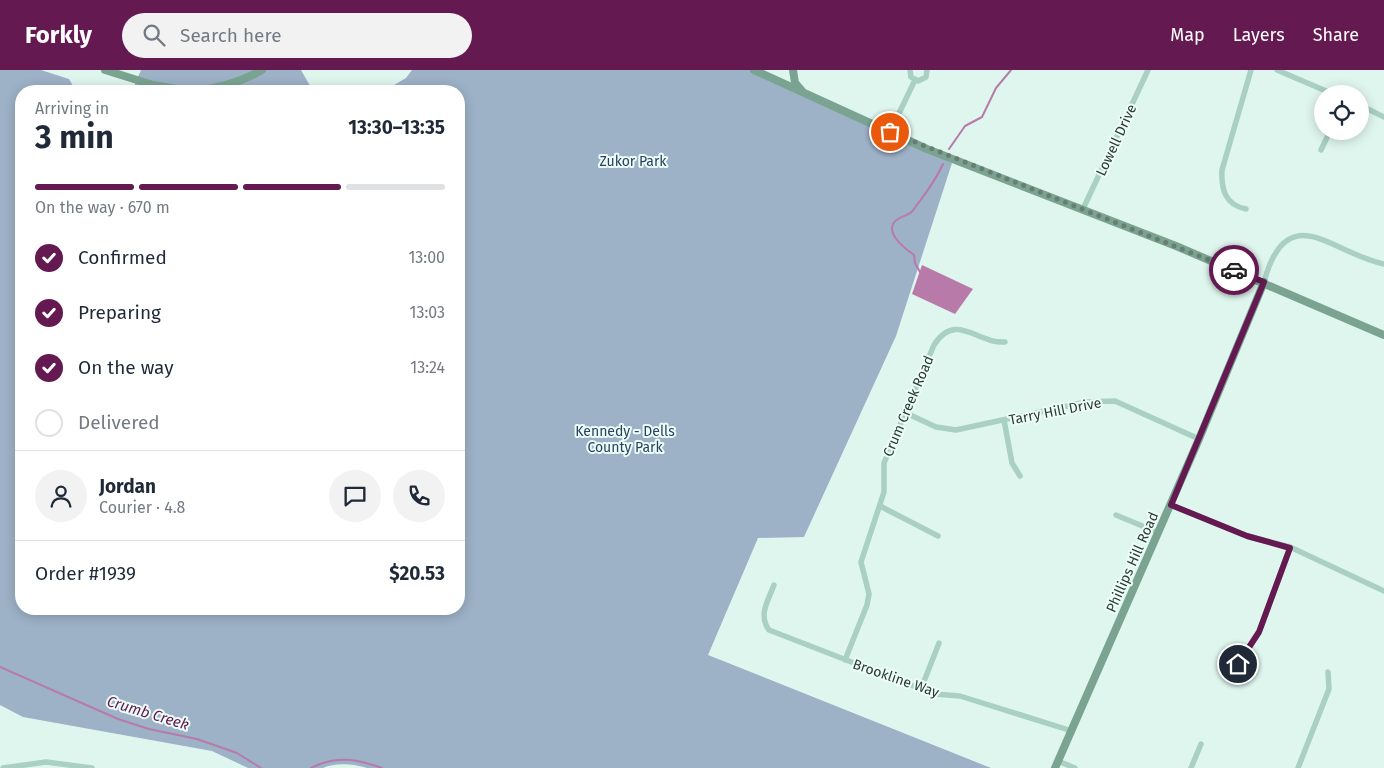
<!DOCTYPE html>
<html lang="en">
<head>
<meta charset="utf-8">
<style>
	body { margin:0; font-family:"Fira Sans",sans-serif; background:#f2f2f3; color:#1f2937; height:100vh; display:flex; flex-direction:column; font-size:19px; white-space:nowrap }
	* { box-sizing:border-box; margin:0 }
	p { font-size:16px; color:#747a83 }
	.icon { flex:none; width:28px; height:28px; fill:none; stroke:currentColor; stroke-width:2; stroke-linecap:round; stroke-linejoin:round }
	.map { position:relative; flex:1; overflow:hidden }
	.side { position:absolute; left:15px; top:15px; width:450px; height:530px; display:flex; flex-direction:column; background:#fff; border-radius:20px; box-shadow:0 2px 12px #0003 }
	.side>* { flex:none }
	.buttons { position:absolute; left:1314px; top:15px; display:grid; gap:10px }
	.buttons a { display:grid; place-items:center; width:55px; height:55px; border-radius:50%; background:#fff; box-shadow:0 2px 12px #0003; font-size:25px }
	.pin { position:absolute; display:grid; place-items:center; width:42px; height:42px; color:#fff; margin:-21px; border:2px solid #fff; border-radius:50%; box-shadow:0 1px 5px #0007 }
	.courier { position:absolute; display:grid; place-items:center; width:50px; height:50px; margin:-25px; border:4px solid #641951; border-radius:50%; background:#fff; color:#222; box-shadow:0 1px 6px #0007 }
	.summary em { font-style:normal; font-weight:700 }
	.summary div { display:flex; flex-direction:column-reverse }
	.summary { display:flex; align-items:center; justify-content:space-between; height:85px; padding:0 20px }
	h1 { font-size:32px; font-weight:700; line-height:38px }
	.bar { display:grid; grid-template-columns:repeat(4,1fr); gap:8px 5px; align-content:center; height:60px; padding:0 20px }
	.bar i { height:6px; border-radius:4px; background:#e0e1e3 }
	.bar .selected { background:#641951 }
	.bar p { grid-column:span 4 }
	.line { display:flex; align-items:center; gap:12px; padding:0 20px; border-top:1px solid #e0e1e3 }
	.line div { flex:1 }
	.round { display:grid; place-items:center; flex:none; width:52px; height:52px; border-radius:26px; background:#f2f2f3 }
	ol { padding:0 20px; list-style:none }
	li { display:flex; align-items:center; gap:15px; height:55px }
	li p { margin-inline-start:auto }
	li .icon { padding:5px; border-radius:50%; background:#641951; color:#fff; stroke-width:4 }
	li:last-child { color:#747a83 }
	li i { width:28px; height:28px; border:2px solid #e0e1e3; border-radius:50% }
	header { display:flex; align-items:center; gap:30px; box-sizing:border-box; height:70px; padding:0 25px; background:#641951; color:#fff }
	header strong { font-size:24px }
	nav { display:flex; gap:28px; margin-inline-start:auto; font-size:18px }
	.search { width:350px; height:45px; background:#f2f2f3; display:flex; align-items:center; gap:12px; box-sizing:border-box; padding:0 18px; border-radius:28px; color:#747a83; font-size:19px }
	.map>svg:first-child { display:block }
</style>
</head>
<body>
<header>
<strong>Forkly</strong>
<div class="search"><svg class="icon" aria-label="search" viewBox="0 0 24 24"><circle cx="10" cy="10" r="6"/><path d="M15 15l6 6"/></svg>Search here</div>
<nav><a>Map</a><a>Layers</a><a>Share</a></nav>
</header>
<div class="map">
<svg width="1384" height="698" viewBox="0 0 1384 698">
	<rect width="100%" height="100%" fill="#dff6ef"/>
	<path fill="#9db1c7" d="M0 0H41L69 9 76 21H21V539H459V21H384L406 8 412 0H751L952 93 896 266 804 467 758 468 708 585 991 698H367C355 694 335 692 323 698H248L212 681 23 647 0 635Z
		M141 0H301L313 21H132Z"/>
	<path fill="#b77aa9" d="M922 195 973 219 955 244 912 224Z"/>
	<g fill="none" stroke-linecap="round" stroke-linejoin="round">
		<path stroke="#b77aa9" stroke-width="2" d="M949 79 965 56 982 47 996 18 1011 0
			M920 202 915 193 914 185C904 178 881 160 898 149 903 145 910 146 914 139 925 124 935 112 943 94
			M0 597 118 649 149 659 197 669 237 683 261 698
			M311 698C336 685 357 689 382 698"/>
		<path stroke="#a9d0c2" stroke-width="5.5" d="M910 0 911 7 918 11 926 7 927 0
			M1277 0 1333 24
			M1360 35 1384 47
			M890 62 915 10
			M1321 80 1330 61
			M1083 139 1148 0
			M1246 139C1225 135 1221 119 1222 100L1251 0
			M1264 212C1287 126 1333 184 1384 194
			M906 343 936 357 956 360 1086 332 1115 331 1199 369
			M1004 350 1012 393 1020 406
			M1171 435 1247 466 1290 477 1384 521
			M880 436 938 466
			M1116 445 1159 463
			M774 515C768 531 758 545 769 560L934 624 960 626 1072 661
			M845 590 867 535 869 524 861 492 884 422V393L934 275C956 241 977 274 1005 272
			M1238 595 1259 562 1290 477
			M921 619 939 573
			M1058 691 1075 698
			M3 698 46 692 92 698
			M1191 698 1201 674
			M1298 698 1329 619 1328 602"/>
		<path stroke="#7aa491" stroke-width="8" d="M105 0 153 15 189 21
			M754 0 927 79 1176 176 1384 265
			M793 0 795 13 802 21
			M192 21C218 19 239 13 262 0
			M1055 698 1199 369 1264 212"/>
	</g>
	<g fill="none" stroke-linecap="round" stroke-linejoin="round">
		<path stroke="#697d75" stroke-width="5" stroke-dasharray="0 9" d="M890 62 1234 200"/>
		<path stroke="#641951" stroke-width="6" d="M1234 200 1264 212 1171 435 1247 466 1290 478 1259 562 1238 594"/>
	</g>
	<g text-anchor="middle" stroke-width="4" stroke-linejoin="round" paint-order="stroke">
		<g font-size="14" fill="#2a3c33" stroke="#edfcf8">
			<text transform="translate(1116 70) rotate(-65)" y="5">Lowell Drive</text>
			<text transform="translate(908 336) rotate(-67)" y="5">Crum Creek Road</text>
			<text transform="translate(1055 341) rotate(-11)" y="5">Tarry Hill Drive</text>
			<text transform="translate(1132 492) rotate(-66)" y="5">Phillips Hill Road</text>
			<text transform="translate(896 608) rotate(19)" y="5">Brookline Way</text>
		</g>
		<g font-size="14" fill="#2a415e" stroke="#edfcf8">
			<text x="633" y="96">Zukor Park</text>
			<text x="625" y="366">Kennedy - Dells<tspan x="625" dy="16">County Park</tspan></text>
		</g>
		<g font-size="15" font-style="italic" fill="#641951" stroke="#edfcf8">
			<text transform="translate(148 643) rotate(17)" y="5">Crumb Creek</text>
		</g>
	</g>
</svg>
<div class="buttons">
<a><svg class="icon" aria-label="locate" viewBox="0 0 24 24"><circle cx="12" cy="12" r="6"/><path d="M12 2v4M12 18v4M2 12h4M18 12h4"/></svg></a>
</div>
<div class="pin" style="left:890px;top:62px;background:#ea580c"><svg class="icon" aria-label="bag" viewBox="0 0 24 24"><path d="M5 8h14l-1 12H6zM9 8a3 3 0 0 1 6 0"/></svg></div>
<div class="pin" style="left:1238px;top:594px;background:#1f2937"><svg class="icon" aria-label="home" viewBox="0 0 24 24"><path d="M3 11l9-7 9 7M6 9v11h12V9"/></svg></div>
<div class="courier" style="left:1234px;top:200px"><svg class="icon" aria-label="car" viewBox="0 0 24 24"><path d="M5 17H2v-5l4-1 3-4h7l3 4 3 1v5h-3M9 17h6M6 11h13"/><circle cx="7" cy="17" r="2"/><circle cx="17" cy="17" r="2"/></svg></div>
<section class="side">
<div class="summary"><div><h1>3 min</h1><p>Arriving in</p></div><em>13:30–13:35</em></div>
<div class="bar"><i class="selected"></i><i class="selected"></i><i class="selected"></i><i></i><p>On the way · 670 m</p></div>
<ol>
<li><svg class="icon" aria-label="check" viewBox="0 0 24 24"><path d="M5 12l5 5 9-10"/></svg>Confirmed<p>13:00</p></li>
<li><svg class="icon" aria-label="check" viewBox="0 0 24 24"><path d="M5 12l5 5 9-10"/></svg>Preparing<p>13:03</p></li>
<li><svg class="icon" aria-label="check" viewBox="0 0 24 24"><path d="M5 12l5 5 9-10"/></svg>On the way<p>13:24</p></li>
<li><i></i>Delivered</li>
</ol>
<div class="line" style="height:90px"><a class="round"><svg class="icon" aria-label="person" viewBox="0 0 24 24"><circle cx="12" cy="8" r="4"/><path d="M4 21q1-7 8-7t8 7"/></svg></a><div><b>Jordan</b><p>Courier · 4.8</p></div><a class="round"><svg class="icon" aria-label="chat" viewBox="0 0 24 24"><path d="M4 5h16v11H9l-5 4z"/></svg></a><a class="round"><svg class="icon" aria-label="phone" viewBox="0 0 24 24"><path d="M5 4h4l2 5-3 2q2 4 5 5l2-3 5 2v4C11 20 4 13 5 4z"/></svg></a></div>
<div class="line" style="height:65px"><div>Order #1939</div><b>$20.53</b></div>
</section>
</div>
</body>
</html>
